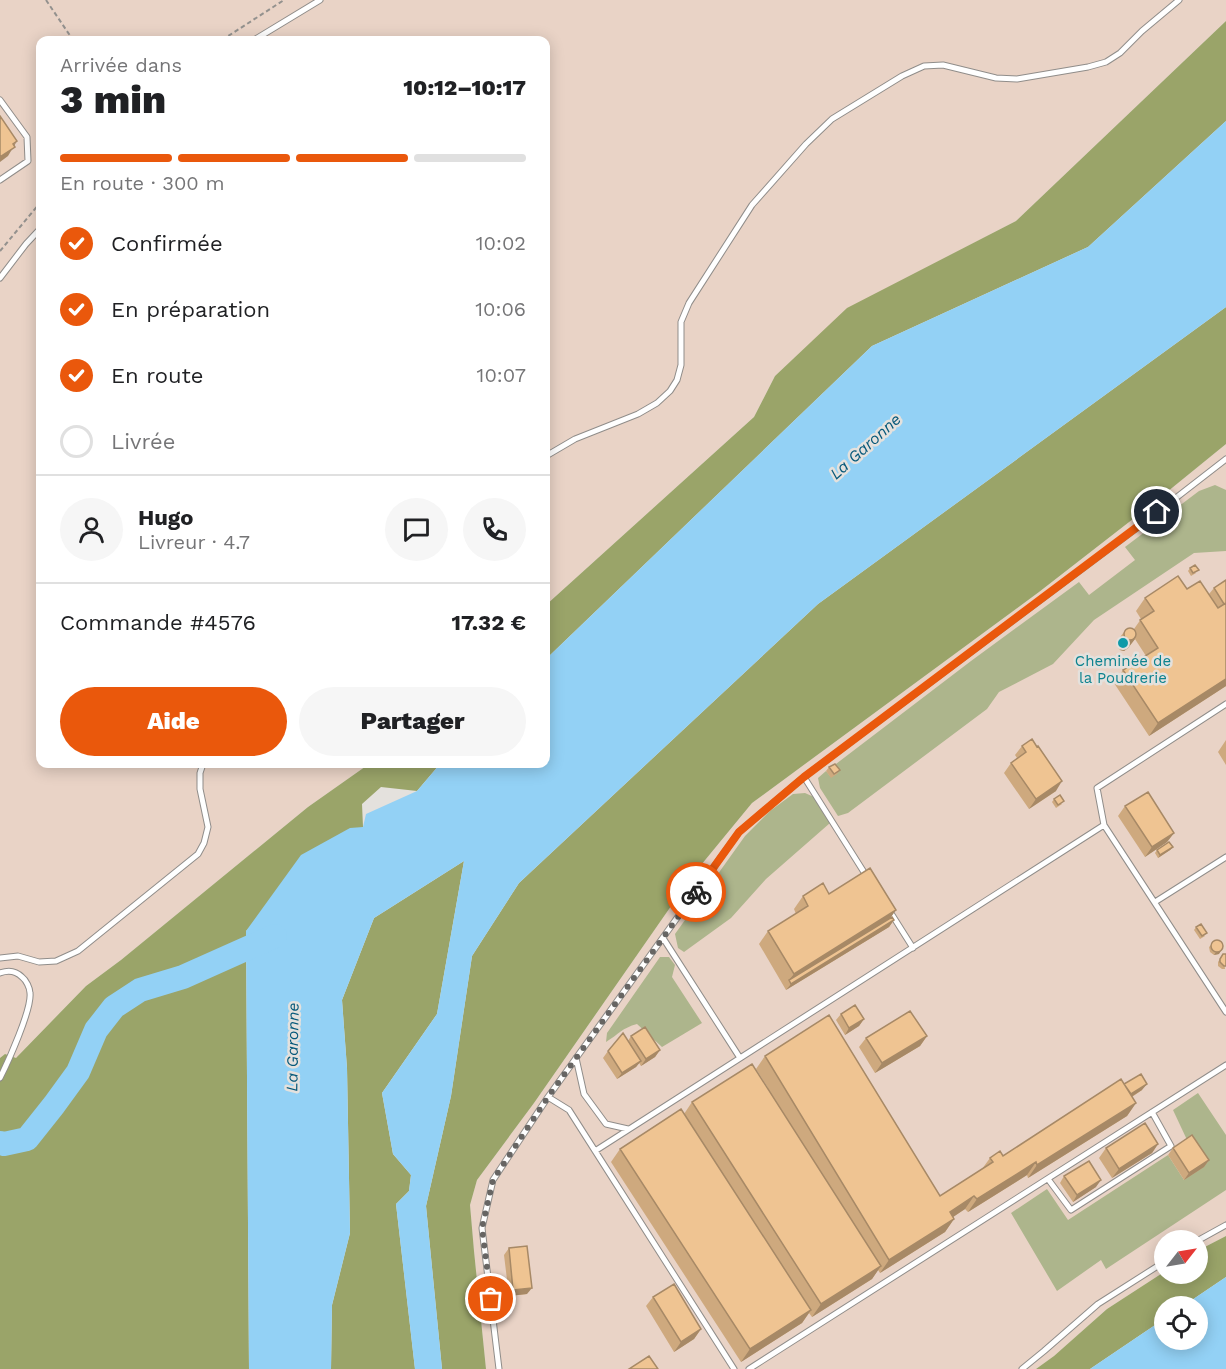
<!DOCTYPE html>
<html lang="fr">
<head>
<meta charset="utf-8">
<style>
	body { margin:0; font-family:"Work Sans",sans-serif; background:#f6f6f6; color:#202124; height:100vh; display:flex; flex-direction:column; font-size:22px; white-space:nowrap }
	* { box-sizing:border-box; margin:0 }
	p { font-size:20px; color:#757577 }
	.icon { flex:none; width:33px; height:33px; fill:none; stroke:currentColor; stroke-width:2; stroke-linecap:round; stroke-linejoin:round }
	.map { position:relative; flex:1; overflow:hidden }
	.details { position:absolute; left:36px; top:36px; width:514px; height:732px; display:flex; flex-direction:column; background:#fff; border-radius:12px; box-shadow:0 3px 15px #0003 }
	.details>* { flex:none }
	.needle { width:39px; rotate:59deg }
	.buttons { position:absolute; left:1154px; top:1230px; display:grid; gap:12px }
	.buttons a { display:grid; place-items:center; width:54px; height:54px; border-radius:50%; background:#fff; box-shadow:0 3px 15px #0003; font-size:30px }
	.pin { position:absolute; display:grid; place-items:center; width:51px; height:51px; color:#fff; margin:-26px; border:3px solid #fff; border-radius:50%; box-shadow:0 2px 6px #0007 }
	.courier { position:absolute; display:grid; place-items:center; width:60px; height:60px; margin:-30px; border:4px solid #ea580c; border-radius:50%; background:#fff; color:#222; box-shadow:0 2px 8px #0007 }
	.headline em { font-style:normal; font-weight:800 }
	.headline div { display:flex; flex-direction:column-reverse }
	.headline { display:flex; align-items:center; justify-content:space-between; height:102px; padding:0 24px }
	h1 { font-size:39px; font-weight:800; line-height:45px }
	.bar { display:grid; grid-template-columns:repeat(4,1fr); gap:9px 6px; align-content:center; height:72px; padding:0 24px }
	.bar i { height:8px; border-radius:4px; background:#e0e0e0 }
	.bar .selected { background:#ea580c }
	.bar p { grid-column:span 4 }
	.line { display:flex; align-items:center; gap:15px; padding:0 24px; border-top:2px solid #e0e0e0 }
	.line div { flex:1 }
	.round { display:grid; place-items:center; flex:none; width:63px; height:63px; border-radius:32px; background:#f6f6f6 }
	ol { padding:0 24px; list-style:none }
	li { display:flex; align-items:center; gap:18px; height:66px }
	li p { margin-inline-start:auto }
	li .icon { padding:6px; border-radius:50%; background:#ea580c; color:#fff; stroke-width:4 }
	li:last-child { color:#757577 }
	li i { width:33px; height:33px; border:3px solid #e0e0e0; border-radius:50% }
	.primary-button { display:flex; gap:12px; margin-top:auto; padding:12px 24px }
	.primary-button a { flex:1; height:69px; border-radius:36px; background:#ea580c; color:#fff; font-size:24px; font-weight:800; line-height:69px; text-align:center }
	.primary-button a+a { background:#f6f6f6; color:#202124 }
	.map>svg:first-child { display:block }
</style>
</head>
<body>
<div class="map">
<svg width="1226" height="1369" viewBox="0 0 1226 1369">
	<rect width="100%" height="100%" fill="#e4e1dd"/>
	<path fill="#e9d3c6" d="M0 0H1226V21L1016 221 847 309 775 376 754 417 546 605V40H40V764H369L308 807 121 960 86 986 16 1058 5 1054 0 1058Z
		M1226 444V1236L1197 1251V1240H1164V1272L1107 1309 1054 1356 1036 1369H486L474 1251 470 1205 477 1180 534 1103 692 876 752 803 1039 592 1151 505Z"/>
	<path fill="#adb58c" d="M1215 485 1226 490V551L1194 553 1094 620 1053 664 999 692 987 709 848 813 838 816 820 788 818 778 826 771 831 777 832 767 971 661 1079 582 1089 595 1135 560 1125 547 1199 491Z
		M805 793 814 797 830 823 766 879 731 918 684 952 678 948 675 934 745 836 770 811 793 794Z
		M660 957H669L675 965 672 977 702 1023 662 1047 637 1024C622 1028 619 1034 606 1042L607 1033Z
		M1198 1093 1226 1135V1190L1106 1269 1101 1260 1057 1291 1011 1213 1047 1189 1068 1220 1168 1155 1184 1180 1188 1142 1173 1110Z"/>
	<path fill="#9aa469" d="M1226 21V121L1088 247 872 346 546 659V605L754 417 775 376 847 308 1016 221Z
		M1226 307V444L1151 505 1039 592 752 803 692 876 534 1103 477 1180 470 1205 474 1251 486 1369H442L426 1206 451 1096 472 956 519 883 818 604Z
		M369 764H440L417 791 381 787 362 804 363 827 246 931 249 1369H0V1058L5 1054 16 1058 86 986 121 960 308 807Z
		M464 861 437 1014 382 1093 393 1154 411 1175 409 1191 396 1204 415 1369H331L332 1305 350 1233 347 1068 342 1000 374 918Z
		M1226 1236V1277L1183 1306H1164V1319L1090 1369H1036L1054 1356 1107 1309 1164 1272 1197 1274V1251Z"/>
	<path fill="#93d1f5" d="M1226 121V307L818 604 519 883 472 956 451 1096 426 1206 442 1369H415L396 1204 409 1191 411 1175 393 1154 382 1093 437 1014 464 861 374 918 342 1000 347 1068 350 1233 332 1305 331 1369H249L246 931 301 855 350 828 363 827 366 814 417 791 440 764H546V659L872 346 1088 247Z
		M1226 1277V1369H1090L1164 1319V1340H1197V1306H1183Z"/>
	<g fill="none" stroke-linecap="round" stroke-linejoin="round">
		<path stroke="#93d1f5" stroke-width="24" d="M0 1143 4 1144 27 1139 54 1105 78 1072 96 1030 114 1007 140 990 183 977 275 936"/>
		<g stroke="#908d8a" stroke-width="7">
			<path id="lane" d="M254 40 320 0
				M0 100 27 137 28 161 0 180
				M0 278 26 244 40 229
				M546 456 575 439 638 414 657 403 670 391 677 380 681 365V322L689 303 752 205 806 144 832 119 902 76 924 66 943 65 996 78 1017 79 1088 67 1106 62 1120 53 1142 31 1179 0
				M804 777 867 877
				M1104 825 1097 788 1226 704
				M1155 902 1226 857
				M889 910 913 948
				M663 938 740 1058
				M0 958 18 956 39 962 56 961 78 951 198 854 204 843 208 827 200 789V773L203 764
				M0 973C8 970 16 971 22 977 26 980 30 988 30 993 32 1009 8 1062 0 1078
				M576 1058 584 1094 606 1124 628 1129
				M548 1097 569 1110 734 1369
				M595 1151 1104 825 1226 1012
				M1048 1179 1071 1210 1171 1146 1152 1112
				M1197 1241 1226 1225
				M499 1369 482 1228 493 1180 548 1097 739 832 804 777 1141 525 1226 459
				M749 1369 1226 1065
				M1022 1369 1044 1351 1098 1304 1164 1262"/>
		</g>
		<path stroke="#93918e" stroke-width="2" stroke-dasharray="4.5 3" stroke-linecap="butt" d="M46 0 73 40
			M222 40 284 0
			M0 251 40 203"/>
		<use href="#lane" stroke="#fff" stroke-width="5"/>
	</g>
	<path fill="#cea97e" d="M1190 568 1196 573 1191 576 1188 571Z
		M1226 580V686L1149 736 1114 683 1123 670 1146 656 1135 639 1128 648 1124 651 1120 650 1117 646V641L1124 632 1134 629 1141 619 1136 611 1145 598 1187 589 1209 594 1214 588Z
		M1226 740V765L1218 752Z
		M1022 746 1037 747 1056 791 1029 809 1004 773 1011 763 1017 758 1015 755Z
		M829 767 840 770 837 774 831 778 826 771Z
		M1054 799 1062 804 1056 808 1052 802Z
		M1125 806 1174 833 1167 842 1145 857 1118 816Z
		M1173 847 1170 850 1158 858 1155 853 1157 850Z
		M829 894 892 917 894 920 889 927 786 990 759 944 768 931 796 914 794 909 803 896Z
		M1196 927 1205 936 1200 939 1194 930Z
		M1212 944 1219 954 1214 955 1210 952 1209 947Z
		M1223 954 1225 969H1222L1218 966V962Z
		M841 1014 864 1019 859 1026 845 1035 836 1020Z
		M631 1036 660 1050 655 1057 641 1066 639 1063 636 1067 617 1079 603 1058 608 1051 628 1041Z
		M927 1036 920 1046 875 1073 859 1047 866 1038Z
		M765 1056 940 1196 982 1169 990 1158 1003 1156 1124 1084 1142 1090 1132 1097 1136 1103 1127 1116 1028 1178 1027 1175 968 1212 965 1209 953 1217 954 1219 945 1232 880 1273 878 1270 872 1279 812 1317 809 1313 802 1323 741 1362 611 1162 620 1149 684 1114 692 1102 768 1088 756 1069Z
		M1158 1144 1152 1153 1112 1178 1099 1158 1106 1148Z
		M1173 1148 1209 1160 1204 1167 1184 1180 1168 1155Z
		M1064 1176 1096 1187 1073 1202 1060 1183Z
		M509 1248 527 1294 509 1296 504 1255Z
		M653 1297 701 1329 694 1339 674 1352 646 1306Z"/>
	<path fill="#a78966" d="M17 141 8 156 0 162V157Z
		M1135 639 1128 648 1124 651 1120 650 1127 640Z
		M1226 679V686L1149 736 1158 723Z
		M1062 781 1056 791 1029 809 1036 799Z
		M1174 833 1167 842 1145 857 1152 847Z
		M1173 847 1170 850 1158 858 1160 855Z
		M896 910 887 923 789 980 794 974Z
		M894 920 889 927 786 990 791 984Z
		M1221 951 1219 954 1214 955 1216 952Z
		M864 1019 859 1026 845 1035 849 1028Z
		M927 1036 920 1046 875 1073 882 1063Z
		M660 1050 655 1057 641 1066 646 1059Z
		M641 1061 636 1067 617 1079 622 1073Z
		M1147 1084 1142 1090 1120 1104 1124 1098Z
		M1136 1103 1127 1116 1028 1178 1037 1165Z
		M1158 1144 1152 1153 1112 1178 1119 1169Z
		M1209 1160 1204 1167 1184 1180 1189 1173Z
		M1036 1162 1027 1175 968 1212 977 1199Z
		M1101 1180 1096 1187 1073 1202 1077 1195Z
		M974 1196 965 1209 941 1225 950 1212Z
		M954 1219 945 1232 880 1273 889 1260Z
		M881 1266 872 1279 812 1317 821 1304Z
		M532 1288 527 1294 509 1296 513 1290Z
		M811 1310 802 1323 741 1362 750 1349Z
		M701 1329 694 1339 674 1352 681 1342Z"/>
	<path fill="#efc492" stroke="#a78966" stroke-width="1.5" d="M0 116 17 141 13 144 15 147 0 157Z
		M1195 565 1199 570 1193 573 1190 568Z
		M1178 576 1187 589 1200 581 1218 608 1226 603V679L1158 723 1123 670 1158 648 1140 620 1154 611 1145 598Z
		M1226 580V603L1224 604 1214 588Z
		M1124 634a6 6 0 1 1 12 0a6 6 0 1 1-12 0Z
		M1032 739 1037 747 1038 746 1062 781 1036 799 1011 763 1026 752 1022 746Z
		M835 764 840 770 834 774 829 767Z
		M1148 792 1174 833 1152 847 1125 806Z
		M1060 795 1064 801 1058 805 1054 799Z
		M1169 842 1173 847 1160 855 1157 850Z
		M870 868 896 910 794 974 768 931 808 906 803 896 823 883 829 894Z
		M892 917 894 920 791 984 789 980Z
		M1201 924 1207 933 1202 936 1196 927Z
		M1211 946a6 6 0 1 1 12 0a6 6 0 1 1-12 0Z
		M1223 954H1226V966H1224L1220 962V959Z
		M855 1005 864 1019 849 1028 841 1014Z
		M910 1011 927 1036 882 1063 866 1038Z
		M829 1015 940 1196 993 1162 990 1158 1000 1151 1003 1156 1121 1079 1136 1103 1037 1165 1036 1162 977 1199 974 1196 950 1212 954 1219 889 1260 765 1056Z
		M645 1027 660 1050 646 1059 631 1036Z
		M623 1033 641 1061 622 1073 608 1051Z
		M752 1064 881 1266 821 1304 692 1102Z
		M1141 1074 1147 1084 1131 1094 1124 1084Z
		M681 1109 811 1310 750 1349 620 1149Z
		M1145 1123 1158 1144 1119 1169 1106 1148Z
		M1192 1135 1209 1160 1189 1173 1173 1148Z
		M1089 1161 1101 1180 1077 1195 1064 1176Z
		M527 1246 532 1288 513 1290 509 1248Z
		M674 1284 701 1329 681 1342 653 1297Z
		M649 1356 658 1369H629Z"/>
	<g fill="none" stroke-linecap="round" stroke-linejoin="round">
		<path stroke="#676563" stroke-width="6" stroke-dasharray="0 10.8" d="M491 1299 482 1228 493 1180 548 1097 696 892"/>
		<path stroke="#ea580c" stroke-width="8" d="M696 892 739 832 804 777 1157 512"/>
	</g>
	<circle fill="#0f9aa8" stroke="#e4e1dd" stroke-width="2" cx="1123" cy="643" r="6"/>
	<g text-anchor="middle" stroke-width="5" stroke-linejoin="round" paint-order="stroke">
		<g font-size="15" fill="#0d838f" stroke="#e4e1dd">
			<text x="1123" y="666">Cheminée de<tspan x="1123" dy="17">la Poudrerie</tspan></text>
		</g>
		<g font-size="16" font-style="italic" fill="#05587a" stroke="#e4e1dd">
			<text transform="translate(865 446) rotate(-42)" y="6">La Garonne</text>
			<text transform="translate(292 1047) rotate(-89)" y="6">La Garonne</text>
		</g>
	</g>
</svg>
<div class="buttons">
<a><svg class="needle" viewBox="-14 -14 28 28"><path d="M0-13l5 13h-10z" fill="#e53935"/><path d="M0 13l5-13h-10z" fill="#757577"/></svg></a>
<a><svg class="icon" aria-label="locate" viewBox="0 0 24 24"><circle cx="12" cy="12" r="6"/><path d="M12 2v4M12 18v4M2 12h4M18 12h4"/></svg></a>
</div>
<div class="pin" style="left:491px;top:1299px;background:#ea580c"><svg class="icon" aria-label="bag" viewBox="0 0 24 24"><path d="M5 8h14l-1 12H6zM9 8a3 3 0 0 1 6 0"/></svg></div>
<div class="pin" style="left:1157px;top:512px;background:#1f2937"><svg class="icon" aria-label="home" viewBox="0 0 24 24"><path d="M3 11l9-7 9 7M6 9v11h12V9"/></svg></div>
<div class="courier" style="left:696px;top:892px"><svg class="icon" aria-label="bike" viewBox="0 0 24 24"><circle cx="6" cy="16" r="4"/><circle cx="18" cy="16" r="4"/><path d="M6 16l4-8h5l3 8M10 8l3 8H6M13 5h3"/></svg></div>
<section class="details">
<div class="headline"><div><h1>3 min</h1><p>Arrivée dans</p></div><em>10:12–10:17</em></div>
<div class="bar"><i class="selected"></i><i class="selected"></i><i class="selected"></i><i></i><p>En route · 300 m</p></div>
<ol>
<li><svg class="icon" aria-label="check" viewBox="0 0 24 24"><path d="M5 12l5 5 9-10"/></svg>Confirmée<p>10:02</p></li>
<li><svg class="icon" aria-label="check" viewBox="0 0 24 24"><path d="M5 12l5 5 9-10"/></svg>En préparation<p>10:06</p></li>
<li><svg class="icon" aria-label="check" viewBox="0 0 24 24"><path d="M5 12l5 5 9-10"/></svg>En route<p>10:07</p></li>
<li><i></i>Livrée</li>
</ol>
<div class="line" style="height:108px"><a class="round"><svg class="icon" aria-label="person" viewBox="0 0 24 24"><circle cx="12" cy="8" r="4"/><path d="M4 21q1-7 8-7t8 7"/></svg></a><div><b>Hugo</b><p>Livreur · 4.7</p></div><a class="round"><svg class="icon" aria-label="chat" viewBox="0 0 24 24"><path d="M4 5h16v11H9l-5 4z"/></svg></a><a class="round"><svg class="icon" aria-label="phone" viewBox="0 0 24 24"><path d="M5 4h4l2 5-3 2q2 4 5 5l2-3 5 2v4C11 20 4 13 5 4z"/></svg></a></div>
<div class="line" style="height:78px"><div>Commande #4576</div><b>17.32 €</b></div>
<div class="primary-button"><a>Aide</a><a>Partager</a></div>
</section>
</div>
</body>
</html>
